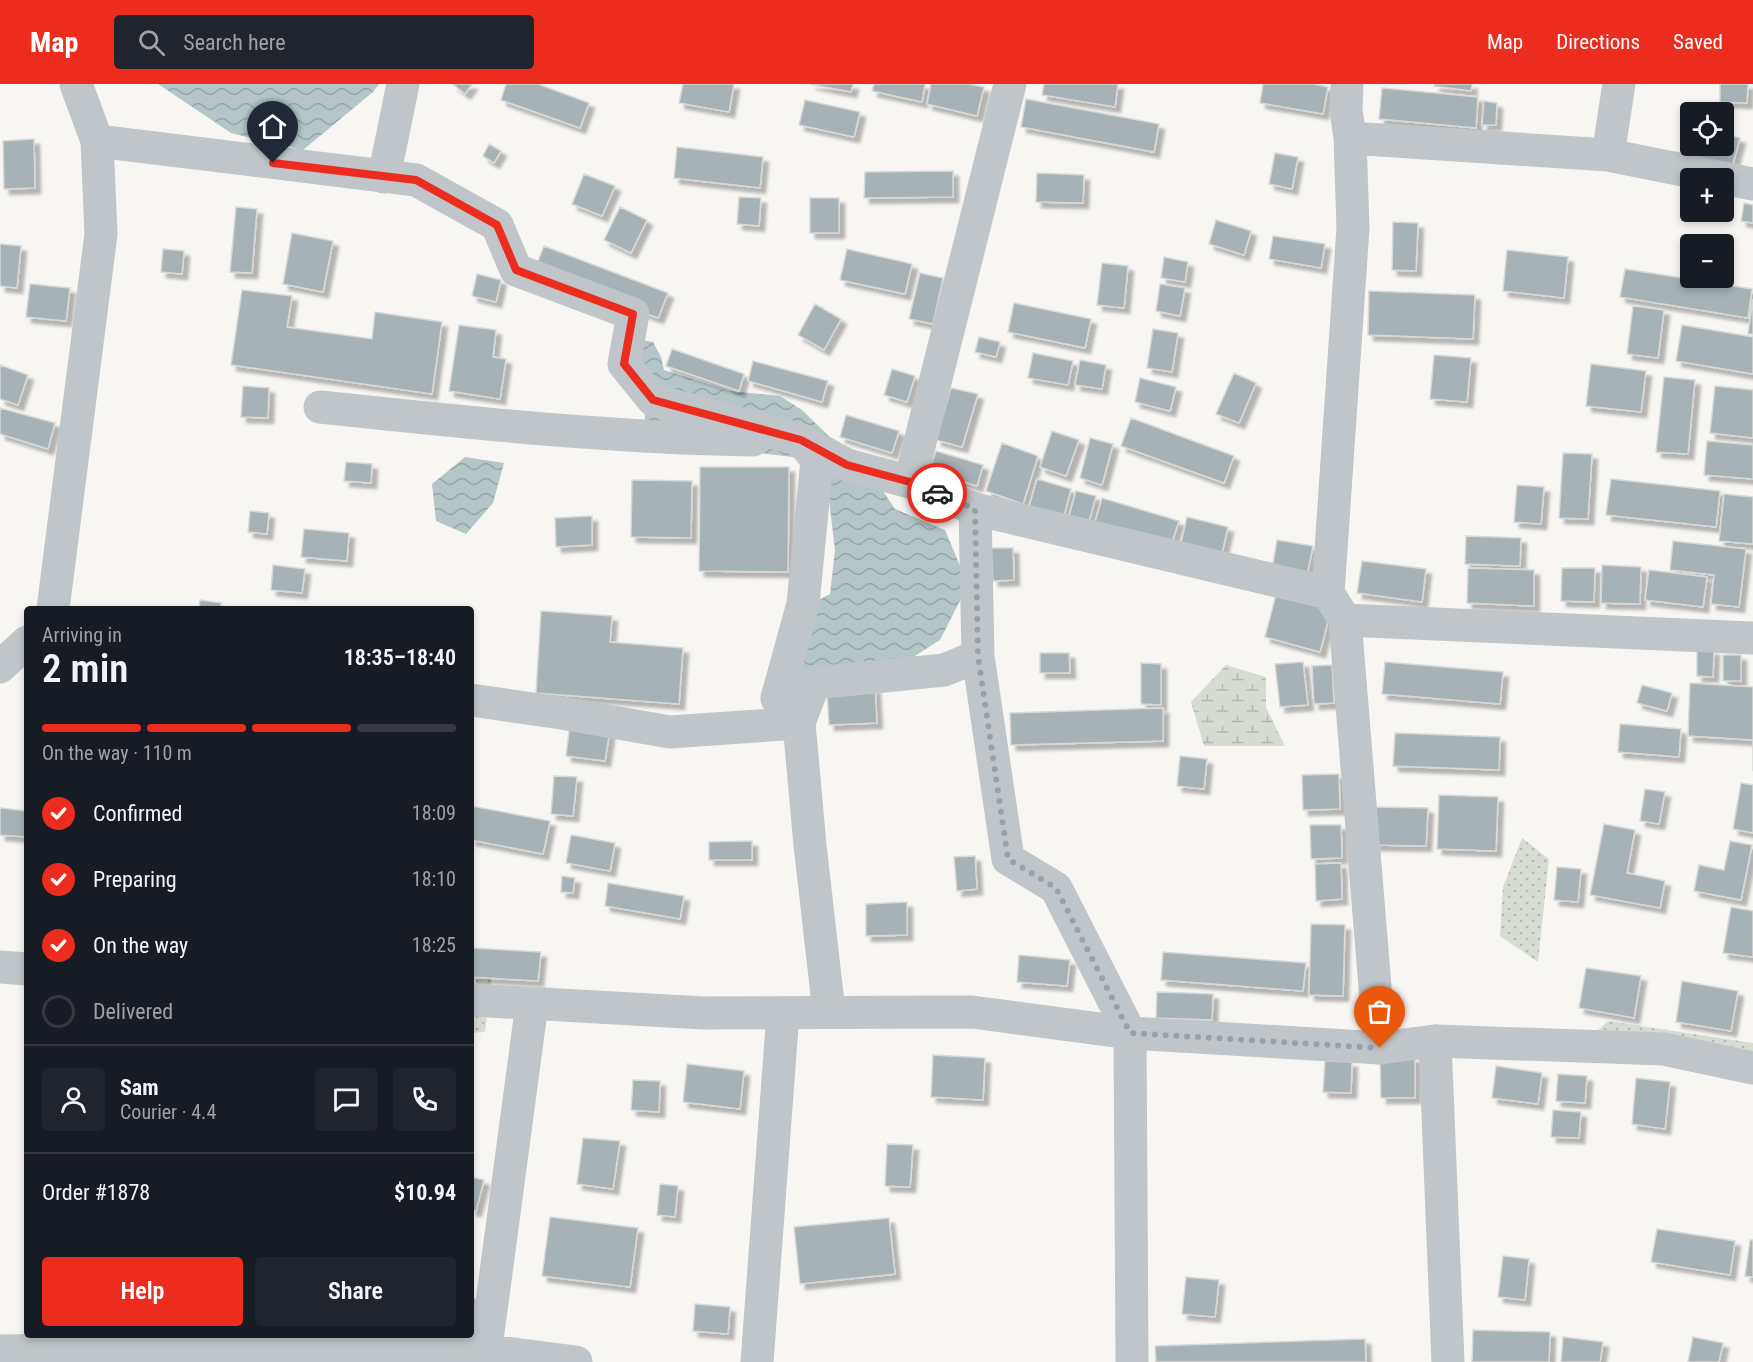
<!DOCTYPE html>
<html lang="en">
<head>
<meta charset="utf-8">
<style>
	body { margin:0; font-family:"Roboto Condensed",sans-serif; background:#20242c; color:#f1f3f6; height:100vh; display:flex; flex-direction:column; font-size:22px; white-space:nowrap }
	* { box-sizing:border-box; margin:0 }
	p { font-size:20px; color:#9ea1a6 }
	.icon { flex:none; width:33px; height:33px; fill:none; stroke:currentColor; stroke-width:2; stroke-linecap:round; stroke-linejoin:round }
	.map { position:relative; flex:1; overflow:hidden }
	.sheet { position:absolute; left:24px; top:522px; width:450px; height:732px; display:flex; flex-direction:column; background:#171b24; border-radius:6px; box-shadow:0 3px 9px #0003 }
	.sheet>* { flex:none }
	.fabs { position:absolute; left:1680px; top:18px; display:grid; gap:12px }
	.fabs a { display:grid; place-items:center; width:54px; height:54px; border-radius:6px; background:#171b24; box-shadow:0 3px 9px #0003; font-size:30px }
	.pin { position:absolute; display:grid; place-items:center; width:51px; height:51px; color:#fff; margin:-62px -26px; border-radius:50% 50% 50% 0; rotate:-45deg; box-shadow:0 0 6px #0007 }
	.pin .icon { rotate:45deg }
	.courier { position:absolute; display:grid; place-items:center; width:60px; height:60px; margin:-30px; border:4px solid #eb2c1e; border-radius:50%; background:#fff; color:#222; box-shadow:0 2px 8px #0007 }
	.summary em { font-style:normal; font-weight:600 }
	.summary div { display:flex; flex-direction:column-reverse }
	.summary { display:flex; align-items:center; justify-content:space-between; height:102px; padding:0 18px }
	h1 { font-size:39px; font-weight:600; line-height:45px }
	.bar { display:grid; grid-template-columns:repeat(4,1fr); gap:9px 6px; align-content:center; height:72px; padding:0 18px }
	.bar i { height:8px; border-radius:4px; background:#363941 }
	.bar .current { background:#eb2c1e }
	.bar p { grid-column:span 4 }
	.line { display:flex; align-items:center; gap:15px; padding:0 18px; border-top:2px solid #363941 }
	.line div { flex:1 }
	.round { display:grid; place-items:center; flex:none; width:63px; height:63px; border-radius:6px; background:#20242c }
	ol { padding:0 18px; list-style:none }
	li { display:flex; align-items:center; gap:18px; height:66px }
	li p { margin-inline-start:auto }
	li .icon { padding:6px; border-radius:50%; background:#eb2c1e; color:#fff; stroke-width:4 }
	li:last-child { color:#9ea1a6 }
	li i { width:33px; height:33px; border:3px solid #363941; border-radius:50% }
	.button { display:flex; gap:12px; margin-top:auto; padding:12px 18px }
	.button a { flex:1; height:69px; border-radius:6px; background:#eb2c1e; color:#fff; font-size:24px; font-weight:600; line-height:69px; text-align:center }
	.button a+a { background:#20242c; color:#f1f3f6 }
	header { display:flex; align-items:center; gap:36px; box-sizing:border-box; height:84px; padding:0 30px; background:#eb2c1e; color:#fff }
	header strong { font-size:28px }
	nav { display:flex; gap:33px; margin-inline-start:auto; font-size:21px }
	.search { width:420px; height:54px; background:#20242c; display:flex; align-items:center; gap:15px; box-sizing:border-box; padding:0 21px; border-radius:6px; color:#9ea1a6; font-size:22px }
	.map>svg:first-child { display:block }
</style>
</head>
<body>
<header>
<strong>Map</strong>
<div class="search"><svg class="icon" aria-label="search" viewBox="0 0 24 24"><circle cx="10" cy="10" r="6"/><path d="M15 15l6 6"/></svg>Search here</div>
<nav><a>Map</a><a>Directions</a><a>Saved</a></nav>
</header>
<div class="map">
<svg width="1753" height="1278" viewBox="0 0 1753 1278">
	<defs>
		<pattern id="grass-dots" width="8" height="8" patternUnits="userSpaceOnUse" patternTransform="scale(1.5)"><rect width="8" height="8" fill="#d7dcd2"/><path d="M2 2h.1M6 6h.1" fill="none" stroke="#b2b7b0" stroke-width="1.8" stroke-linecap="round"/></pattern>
		<pattern id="wetland-marsh" width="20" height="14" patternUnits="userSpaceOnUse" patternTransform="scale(1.5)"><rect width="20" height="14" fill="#d7dcd2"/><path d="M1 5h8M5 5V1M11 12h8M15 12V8" fill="none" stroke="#b2b7b0"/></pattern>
		<pattern id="water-waves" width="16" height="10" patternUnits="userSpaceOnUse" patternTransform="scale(1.5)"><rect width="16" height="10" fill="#b4c6c7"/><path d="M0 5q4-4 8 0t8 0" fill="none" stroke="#96a6a7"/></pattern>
		<filter id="shadow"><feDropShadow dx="5.5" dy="5.5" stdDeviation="1.5" flood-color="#0004"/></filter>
	</defs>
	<rect width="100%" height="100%" fill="#f7f6f3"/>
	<path fill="url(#grass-dots)" d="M1522 754 1549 775 1538 878 1500 852 1503 803Z
		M471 893 492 894 485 948 471 949Z
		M1608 937 1753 959V984L1568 973Z"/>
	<path fill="url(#wetland-marsh)" d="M1226 581 1266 593V623L1285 662H1204L1191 618Z"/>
	<path fill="url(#water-waves)" d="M158 0H379L373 8 303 66 231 49Z
		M641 256 653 258 661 273 664 286 730 307 780 312 802 326 842 365 883 407 895 425 945 446 968 501 940 556 896 584 777 614 762 624 803 520 817 517 830 510 835 466 827 399 817 376 689 360 645 336Z
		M465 373 504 379 493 419 466 450 436 437 432 400Z"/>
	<path fill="#a6b2b6" stroke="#d8d8d6" stroke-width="1.5" filter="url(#shadow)" d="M453 0H472L465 10Z
		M506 0H538L589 19 580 44 501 16Z
		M683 0H734L729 28 679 19Z
		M810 0H853L851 8Z
		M874 0H925L922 18 872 7Z
		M931 0H968L984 3 977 32 927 20Z
		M1044 0H1118L1115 23 1042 11Z
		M1263 0H1314L1328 3 1323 30 1260 19Z
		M1435 0H1472L1471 7 1434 2Z
		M1720 0H1748L1747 19 1720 18Z
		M1382 4 1478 13 1476 44 1379 35Z
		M1026 15 1159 40 1154 68 1021 43Z
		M805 16 860 28 854 53 799 41Z
		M1484 17 1497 19 1496 41H1482Z
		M1724 50 1740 54 1732 83 1690 71 1693 62H1724Z
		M34 55 35 104 4 105 3 57Z
		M489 60 501 67 494 79 483 72Z
		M677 63 763 73 760 104 674 94Z
		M1275 69 1298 73 1292 105 1269 100Z
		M953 87V113L864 114 865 88Z
		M1037 89 1084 91 1083 119 1036 118Z
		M584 90 615 102 602 132 572 120Z
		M739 113 761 114 759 142 737 140Z
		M810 114H839V149H810Z
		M1744 119 1753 121V139L1741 137Z
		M236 123 257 125 252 189 230 188Z
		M620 123 647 136 631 169 604 156Z
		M1216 136 1251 147 1244 171 1209 160Z
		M1393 138 1418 139 1416 187 1392 186Z
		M292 149 333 157 323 208 283 200Z
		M1273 152 1325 160 1321 184 1269 175Z
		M0 160 21 162 17 204 0 202Z
		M544 162 668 209 658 234 534 187Z
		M163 165 184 167 182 190 161 188Z
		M847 165 912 180 905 210 840 196Z
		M1507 166 1568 173 1564 214 1503 207Z
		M1164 173 1188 178 1185 198 1161 194Z
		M1102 179 1128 182 1124 224 1097 221Z
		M1625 185 1752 205 1748 234 1620 213Z
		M920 189 943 194 933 240 909 235Z
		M477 190 501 196 496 218 472 212Z
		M30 200 70 204 66 237 26 233Z
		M1160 200 1185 204 1180 232 1156 227Z
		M242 206 292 212 287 243 372 255 375 228 442 238 432 310 231 281Z
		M1369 207 1475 211 1473 255 1368 251Z
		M1753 215V250H1748Z
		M1014 219 1091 235 1085 264 1008 248Z
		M815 220 841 235 824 266 798 251Z
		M1633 222 1664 226 1658 274 1627 270Z
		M459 241 496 246 493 273 506 275 500 315 449 307Z
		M1682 241 1753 253V290L1676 277Z
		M1153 245 1178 249 1172 288 1147 284Z
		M979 253 1000 258 996 273 975 268Z
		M672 265 744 290 739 307 666 282Z
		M1033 269 1073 277 1068 301 1028 294Z
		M1434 271 1471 274 1467 318 1430 315Z
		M1080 276 1106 281 1102 305 1075 301Z
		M753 277 828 297 822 318 748 297Z
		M1591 280 1646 287 1641 328 1586 322Z
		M0 281 28 291 18 321 0 315Z
		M892 285 915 292 907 318 884 311Z
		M1234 289 1256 299 1239 339 1216 330Z
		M1664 293 1695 296 1688 370 1656 368Z
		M1140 294 1176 303 1170 327 1135 318Z
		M243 302 269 304 268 334 241 333Z
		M1715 302 1753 306V354L1710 349Z
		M951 304 978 310 962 363 936 356Z
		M0 324 55 339 48 365 0 350Z
		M846 331 899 347 892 369 840 353Z
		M1131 334 1234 372 1224 399 1121 362Z
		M1052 347 1079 356 1066 392 1040 383Z
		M1090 354 1113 360 1102 401 1080 394Z
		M1707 357 1753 361V395L1704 391Z
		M1002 359 1038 372 1023 420 986 407Z
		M936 367 983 381 977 402 929 387Z
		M1563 369 1592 370 1588 435 1559 434Z
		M346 378 372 380 371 399 344 397Z
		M700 383H789L788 488 699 487Z
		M1037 395 1071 405 1064 432 1029 423Z
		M1611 395 1720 407 1716 443 1606 431Z
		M632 396 692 397 691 454 631 453Z
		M1517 401 1544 403 1541 440 1514 438Z
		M1076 407 1096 412 1089 437 1069 432Z
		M1724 410 1753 413V460L1719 457Z
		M1102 414 1179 437 1171 461 1095 438Z
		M250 427 269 429 267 450 248 448Z
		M592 432V461L556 463 555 434Z
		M1187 433 1228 443 1222 469 1181 459Z
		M304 445 349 449 347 477 301 473Z
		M1466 452 1521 454 1520 482 1465 480Z
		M1277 456 1313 462 1307 491 1272 485Z
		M1673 457 1746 465 1739 523 1711 520 1714 491 1670 486Z
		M991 464H1013L1014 496 993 497Z
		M1362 477 1426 485 1422 518 1357 509Z
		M273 481 305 485 302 509 271 506Z
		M1602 481 1641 483 1640 520 1601 519Z
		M1468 484 1534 486V522L1467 519Z
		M1562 484H1595L1594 518 1561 517Z
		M1649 486 1707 493 1703 523 1645 516Z
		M1277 507 1332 522 1320 568 1265 553Z
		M200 516 221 519 220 525H199Z
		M541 527 612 532 610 558 683 564 679 620 536 609Z
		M1697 566H1714L1713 593 1697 592Z
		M1040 569H1069L1070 589H1040Z
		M1723 571H1741V597H1723Z
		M1303 578 1308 621 1280 623 1275 580Z
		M1385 578 1503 588 1500 620 1382 610Z
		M1141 579 1161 580V621L1141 620Z
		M1332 581 1334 619 1314 620 1312 582Z
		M1690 599 1753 603V687V656L1688 652Z
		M1642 601 1672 609 1667 627 1637 619Z
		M875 604 877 639 829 641 827 606Z
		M1163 624V657L1011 661 1010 629Z
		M570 640 610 645 605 677 566 672Z
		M1620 640 1681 645 1679 673 1618 668Z
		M1395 649 1500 653 1499 686 1393 682Z
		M1180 672 1207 675 1204 705 1177 702Z
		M1339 690 1340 725 1303 726 1302 691Z
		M554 692 577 693 573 732 551 730Z
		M1741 699 1753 701V749L1733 745Z
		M1645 705 1665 708 1659 740 1640 737Z
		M1439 711 1498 713 1496 767 1437 765Z
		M471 722 550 737 543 770 471 756Z
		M1375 723 1428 724 1426 762 1374 761Z
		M0 724 27 727V753L0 751Z
		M1604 740 1635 746 1627 789 1665 797 1660 824 1590 811Z
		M1310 741H1341L1342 774 1311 775Z
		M571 751 615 759 610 787 566 779Z
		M752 757V776H709V758Z
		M1730 757 1752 761 1741 816 1694 807 1699 781 1724 786Z
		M975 772 977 805 957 807 954 773Z
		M1341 779 1342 815 1316 817 1315 780Z
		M1557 783 1581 785 1578 818 1554 816Z
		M562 792 575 794 573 809 561 808Z
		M608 799 684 812 680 835 605 822Z
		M907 818V851L866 852V820Z
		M1731 823 1753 827V873L1723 869Z
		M1311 840 1345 841 1343 912 1309 911Z
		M471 864 541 868 538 897 471 893Z
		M1163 868 1306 879 1303 907 1161 896Z
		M1019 871 1070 876 1067 902 1017 898Z
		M1586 884 1641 892 1634 934 1579 924Z
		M1682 897 1738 907 1731 947 1676 938Z
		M1157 908 1213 910 1212 936 1156 934Z
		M933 971 985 974 983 1016 931 1013Z
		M1380 973H1415V1014H1381Z
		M1325 977 1352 978 1351 1009 1323 1008Z
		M687 980 744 987 740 1025 683 1018Z
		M1496 982 1542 989 1538 1020 1492 1014Z
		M1558 990 1587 992 1585 1019 1556 1017Z
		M1636 994 1670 998 1665 1045 1632 1040Z
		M633 996 660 997 659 1028 631 1026Z
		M1553 1026 1581 1028 1579 1054 1551 1053Z
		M583 1054 620 1057 613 1105 577 1100Z
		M887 1060 913 1061 910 1103 885 1102Z
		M471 1093 484 1096 476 1127 471 1126Z
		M660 1100 678 1102 675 1133 657 1131Z
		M550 1133 638 1144 630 1203 542 1192Z
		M889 1134 895 1190 800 1200 794 1143Z
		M1657 1145 1735 1157 1730 1191 1651 1178Z
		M1750 1156H1753V1193L1745 1192Z
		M1503 1172 1529 1175 1525 1216 1498 1213Z
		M1186 1193 1219 1196 1215 1233 1182 1230Z
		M471 1214 476 1215 473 1242H471Z
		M695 1220 730 1223 728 1250 693 1247Z
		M1473 1246 1550 1248 1549 1278H1472Z
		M1563 1253 1603 1258 1600 1278H1561Z
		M1693 1253 1723 1259 1719 1278H1688Z
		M1365 1255 1366 1278H1156L1155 1262Z"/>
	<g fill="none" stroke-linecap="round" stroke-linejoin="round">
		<path stroke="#bfc5c8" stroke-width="33" d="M1347 0 1346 26 1350 54 1353 144 1328 509 1345 536 1380 964
			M1350 54 1608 71 1753 100
			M97 57 416 96 497 141 516 186 633 230 624 280 653 316 801 356 817 376 803 520 777 614 799 639 810 761 829 928
			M1608 71 1619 0
			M384 93 403 0
			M320 323C464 338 608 354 753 356
			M801 356 847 381 910 398 975 425 1328 509
			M910 398 1010 0
			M975 425 978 572 1008 775 1056 804 1130 949 1132 1278
			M53 525 101 150 97 57 76 0
			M1345 536 1753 554
			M0 583 27 558
			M471 616 561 629 670 648 799 639 814 599 944 586 978 572
			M1435 957 1448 1278
			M0 1267 206 1264 488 1267 576 1278
			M484 1278 532 920
			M757 1278 783 929"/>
		<path stroke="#bfc5c8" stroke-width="33" d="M0 883 27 885
			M471 916 703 929 972 928 1130 949 1380 964 1435 957 1664 965 1753 984"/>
	</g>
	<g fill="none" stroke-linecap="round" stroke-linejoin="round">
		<path stroke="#95a3a8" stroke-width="6" stroke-dasharray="0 10.8" d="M937 409 975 425 978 572 1008 775 1056 804 1130 949 1380 964"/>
		<path stroke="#eb2c1e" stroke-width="8" d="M273 79 416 96 497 141 516 186 633 230 624 280 653 316 801 356 847 381 910 398 937 409"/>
	</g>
</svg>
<div class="fabs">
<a><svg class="icon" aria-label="locate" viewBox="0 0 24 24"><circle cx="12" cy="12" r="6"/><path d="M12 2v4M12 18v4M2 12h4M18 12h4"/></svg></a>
<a>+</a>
<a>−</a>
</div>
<div class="pin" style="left:1380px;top:964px;background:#ea580c"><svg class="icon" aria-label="bag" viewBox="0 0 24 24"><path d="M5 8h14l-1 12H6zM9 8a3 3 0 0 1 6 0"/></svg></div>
<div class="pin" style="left:273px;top:79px;background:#1f2937"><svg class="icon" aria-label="home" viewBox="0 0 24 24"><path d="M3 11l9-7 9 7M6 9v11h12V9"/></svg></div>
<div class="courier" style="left:937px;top:409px"><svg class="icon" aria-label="car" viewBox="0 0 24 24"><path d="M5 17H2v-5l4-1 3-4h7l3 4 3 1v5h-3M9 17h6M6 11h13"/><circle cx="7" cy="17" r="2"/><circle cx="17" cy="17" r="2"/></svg></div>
<section class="sheet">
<div class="summary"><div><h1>2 min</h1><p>Arriving in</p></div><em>18:35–18:40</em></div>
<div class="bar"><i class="current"></i><i class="current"></i><i class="current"></i><i></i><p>On the way · 110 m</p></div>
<ol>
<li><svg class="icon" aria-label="check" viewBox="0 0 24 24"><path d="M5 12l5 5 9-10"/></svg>Confirmed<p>18:09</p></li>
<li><svg class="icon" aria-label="check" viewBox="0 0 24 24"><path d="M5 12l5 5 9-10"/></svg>Preparing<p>18:10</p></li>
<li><svg class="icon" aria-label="check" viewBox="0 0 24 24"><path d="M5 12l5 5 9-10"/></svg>On the way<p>18:25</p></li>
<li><i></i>Delivered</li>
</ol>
<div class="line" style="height:108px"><a class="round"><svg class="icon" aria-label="person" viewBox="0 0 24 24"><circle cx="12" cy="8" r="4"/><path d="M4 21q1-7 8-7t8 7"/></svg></a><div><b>Sam</b><p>Courier · 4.4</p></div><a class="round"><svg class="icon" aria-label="chat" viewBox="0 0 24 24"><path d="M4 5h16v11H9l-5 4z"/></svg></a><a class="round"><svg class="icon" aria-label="phone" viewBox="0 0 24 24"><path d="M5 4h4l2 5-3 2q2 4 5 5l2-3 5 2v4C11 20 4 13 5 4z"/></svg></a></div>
<div class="line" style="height:78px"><div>Order #1878</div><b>$10.94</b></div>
<div class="button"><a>Help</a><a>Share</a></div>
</section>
</div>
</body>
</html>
